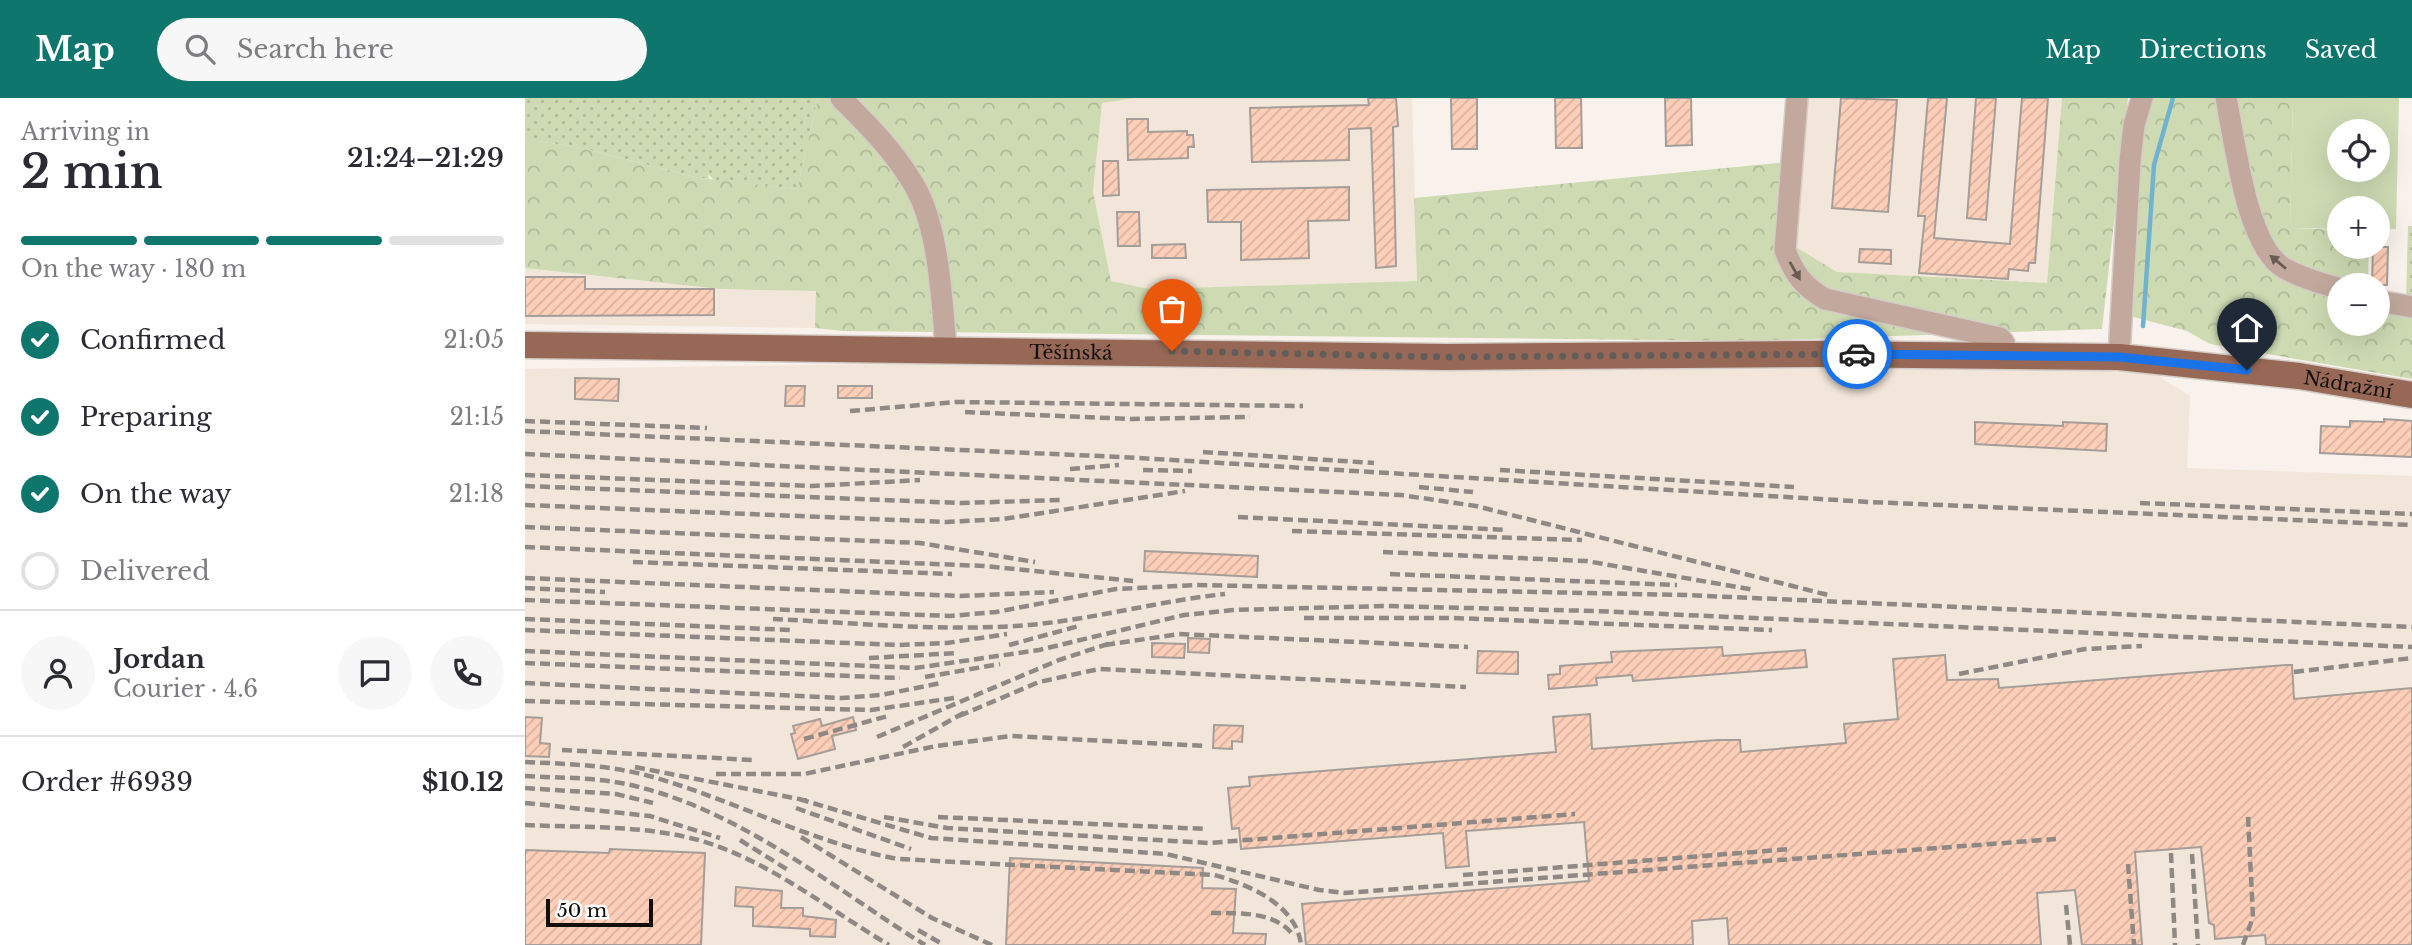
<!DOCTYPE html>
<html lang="en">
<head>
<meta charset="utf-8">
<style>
	body { margin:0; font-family:"Libre Baskerville",serif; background:#f7f7f7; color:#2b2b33; height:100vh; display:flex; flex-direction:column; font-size:26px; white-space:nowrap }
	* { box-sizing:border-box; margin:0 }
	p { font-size:23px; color:#7c7c81 }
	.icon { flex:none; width:38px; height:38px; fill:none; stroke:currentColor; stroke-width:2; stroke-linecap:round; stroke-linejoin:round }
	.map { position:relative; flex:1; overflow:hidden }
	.side { display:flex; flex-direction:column; background:#fff; width:525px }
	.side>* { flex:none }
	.tools { position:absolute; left:1802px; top:21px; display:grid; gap:14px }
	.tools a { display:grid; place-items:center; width:63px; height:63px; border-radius:50%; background:#fff; box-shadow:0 7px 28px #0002; font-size:35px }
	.scale { position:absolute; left:21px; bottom:18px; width:107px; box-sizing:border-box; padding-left:7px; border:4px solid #110e0c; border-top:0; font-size:19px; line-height:24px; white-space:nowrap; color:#110e0c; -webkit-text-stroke:5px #fff; paint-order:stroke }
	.pin { position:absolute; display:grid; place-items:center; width:60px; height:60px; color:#fff; margin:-72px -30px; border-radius:50% 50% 50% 0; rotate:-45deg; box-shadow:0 0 7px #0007 }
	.pin .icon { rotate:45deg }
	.courier { position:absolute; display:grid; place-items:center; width:70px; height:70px; margin:-35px; border:5px solid #1a73e8; border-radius:50%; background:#fff; color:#222; box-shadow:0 2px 9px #0007 }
	.headline em { font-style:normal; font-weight:600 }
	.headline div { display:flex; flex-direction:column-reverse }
	.headline { display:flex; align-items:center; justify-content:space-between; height:119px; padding:0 21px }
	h1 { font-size:46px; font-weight:600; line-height:52px }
	.bar { display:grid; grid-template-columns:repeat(4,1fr); gap:10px 7px; align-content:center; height:84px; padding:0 21px }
	.bar i { height:9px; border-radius:5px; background:#e1e1e2 }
	.bar .active { background:#0f766e }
	.bar p { grid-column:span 4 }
	.line { display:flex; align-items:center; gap:18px; padding:0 21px; border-top:2px solid #e1e1e2 }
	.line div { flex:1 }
	.round { display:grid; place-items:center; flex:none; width:74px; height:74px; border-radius:37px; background:#f7f7f7 }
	ol { padding:0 21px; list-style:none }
	li { display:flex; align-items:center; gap:21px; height:77px }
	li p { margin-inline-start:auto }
	li .icon { padding:7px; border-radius:50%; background:#0f766e; color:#fff; stroke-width:4 }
	li:last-child { color:#7c7c81 }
	li i { width:38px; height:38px; border:4px solid #e1e1e2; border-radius:50% }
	header { display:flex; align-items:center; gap:42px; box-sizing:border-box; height:98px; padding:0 35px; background:#0f766e; color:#fff }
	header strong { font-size:33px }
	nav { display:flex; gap:38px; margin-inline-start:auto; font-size:24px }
	.search { width:490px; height:63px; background:#f7f7f7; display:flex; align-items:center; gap:18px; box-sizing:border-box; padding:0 24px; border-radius:38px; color:#7c7c81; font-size:26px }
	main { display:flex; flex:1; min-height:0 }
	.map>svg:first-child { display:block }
</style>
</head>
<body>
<header>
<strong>Map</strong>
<div class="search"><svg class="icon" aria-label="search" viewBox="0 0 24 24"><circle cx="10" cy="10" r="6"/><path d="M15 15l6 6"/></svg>Search here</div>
<nav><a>Map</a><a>Directions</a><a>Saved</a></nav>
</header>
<main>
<section class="side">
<div class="headline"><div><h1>2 min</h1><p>Arriving in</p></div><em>21:24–21:29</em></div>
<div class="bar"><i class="active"></i><i class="active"></i><i class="active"></i><i></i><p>On the way · 180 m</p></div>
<ol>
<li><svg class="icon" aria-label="check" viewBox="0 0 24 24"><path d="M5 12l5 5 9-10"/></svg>Confirmed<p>21:05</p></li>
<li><svg class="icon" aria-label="check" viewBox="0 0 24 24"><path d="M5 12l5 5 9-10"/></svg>Preparing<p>21:15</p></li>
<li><svg class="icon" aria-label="check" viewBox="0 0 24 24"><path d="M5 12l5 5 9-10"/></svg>On the way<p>21:18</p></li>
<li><i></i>Delivered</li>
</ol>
<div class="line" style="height:126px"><a class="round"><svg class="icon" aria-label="person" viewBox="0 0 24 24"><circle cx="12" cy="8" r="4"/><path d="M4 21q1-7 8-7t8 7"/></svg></a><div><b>Jordan</b><p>Courier · 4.6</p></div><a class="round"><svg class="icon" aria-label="chat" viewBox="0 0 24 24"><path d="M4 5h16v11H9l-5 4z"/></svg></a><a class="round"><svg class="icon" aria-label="phone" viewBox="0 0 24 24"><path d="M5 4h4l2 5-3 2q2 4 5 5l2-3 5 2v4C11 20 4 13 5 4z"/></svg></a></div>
<div class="line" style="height:91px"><div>Order #6939</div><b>$10.12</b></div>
</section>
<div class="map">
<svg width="1887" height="847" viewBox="0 0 1887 847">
	<defs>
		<pattern id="grass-dots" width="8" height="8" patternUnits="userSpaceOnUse" patternTransform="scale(1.75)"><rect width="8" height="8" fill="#cddab2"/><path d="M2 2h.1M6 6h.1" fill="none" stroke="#afba98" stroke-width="1.8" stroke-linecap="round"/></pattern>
		<pattern id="forest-crowns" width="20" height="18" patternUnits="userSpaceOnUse" patternTransform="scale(1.75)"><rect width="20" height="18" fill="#cddab2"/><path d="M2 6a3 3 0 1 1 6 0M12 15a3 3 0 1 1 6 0" fill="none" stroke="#afba98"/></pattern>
		<pattern id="building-hatch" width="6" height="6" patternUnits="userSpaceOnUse" patternTransform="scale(1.75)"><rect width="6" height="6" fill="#fecfb8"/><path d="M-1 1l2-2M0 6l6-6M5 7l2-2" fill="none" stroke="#d9b19d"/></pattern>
	</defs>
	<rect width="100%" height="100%" fill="#f9f1eb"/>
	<path fill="#f2e5d9" d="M610 0H887L892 183 625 191 586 183 568 93 577 4Z
		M1278 0H1537L1522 185 1312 174 1268 148Z
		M0 170 195 191 292 193 290 230 0 226Z
		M585 263 941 272 1535 270 1630 276 1665 298 1662 370 1887 378V847H0V271Z"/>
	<path fill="url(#grass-dots)" d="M0 0H293L272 91 189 82 183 76 184 81 174 80 57 50 0 41Z
		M1883 128H1887V204H1881Z"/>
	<path fill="url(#forest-crowns)" d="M293 0H610L577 5 568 93 586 183 625 191 892 183 889 100 1263 64 1256 140 1312 174 1522 185 1537 0H1603L1577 231 1220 243 318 233 290 230 291 193 195 191 0 170V41L57 50 174 80 272 91Z
		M1627 0H1768L1765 130 1815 132V149H1844L1843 187H1815V226H1853V200L1887 204V281L1685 246 1662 233 1605 218 1619 16Z"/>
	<path fill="#cddab2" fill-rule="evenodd" d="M1768 0H1874L1871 131H1853V110H1815V131L1765 130ZM1815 33H1853V72H1815Z"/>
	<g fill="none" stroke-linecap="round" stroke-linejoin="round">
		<path stroke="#70b3ce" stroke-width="4.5" d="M1618 228 1629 67 1648 0"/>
	</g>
	<path fill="url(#building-hatch)" stroke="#a59d99" stroke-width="2" d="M843 0H871L873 28 868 29 871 168 851 170 846 30 824 31V62L727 64 725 10 844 7Z
		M926 0H952V51H927Z
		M1030 0H1056L1057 50H1031Z
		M1140 0H1166L1167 47 1141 48Z
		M1316 0 1372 2 1363 114 1307 110Z
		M1403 0H1422L1409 140 1485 146 1497 0H1523L1510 165H1504L1503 173 1484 171 1483 181 1394 175 1400 118H1393Z
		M1451 0H1471L1461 122 1442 120Z
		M602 21H623V34L662 33V37H668L669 49H663V60L603 62Z
		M578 63H593L594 97 578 98Z
		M824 89V122L783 123 784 160 716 162V124H683L682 92Z
		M592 114H614L615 148H593Z
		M660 146 661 160H627V147Z
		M1848 149H1863L1862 187H1847Z
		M1335 151 1366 152V166L1334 164Z
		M0 179H60V191H189V217L0 218Z
		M50 280 94 281 93 303 50 301Z
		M261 288H280L279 308H260Z
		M313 288H347V300H313Z
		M1859 321 1887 323V359L1795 355 1796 328 1825 329V323L1859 324Z
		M1450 324 1538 328V324L1582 326 1581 353 1450 346Z
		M620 453 733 458 732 479 619 473Z
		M663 540 685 541 684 555 663 554Z
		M627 545 660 546 659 560 627 559Z
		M1197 549 1198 558 1280 552 1282 569 1108 583 1107 577 1071 580 1072 587 1024 591 1023 577 1035 576V568L1087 564 1086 554Z
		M953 553 993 554V576L952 575Z
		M1420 557 1422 582 1473 581 1474 590 1761 567H1767L1769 601 1887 590V847H1741L1740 837 1690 841 1689 827 1684 825 1676 749 1610 754 1617 847H1557L1550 792 1512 795 1516 847H1204L1202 820 1167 823 1168 847H781L777 806 1064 783 1059 724 941 733 944 768 921 770 918 735 716 751 714 730 707 731 703 690 725 688 724 679 1031 654 1028 619 1065 616 1067 651 1193 642H1215L1216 654 1321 645 1319 626 1373 621 1368 561Z
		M0 619 17 620 15 645 25 646 24 659 0 658Z
		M328 619 331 632 307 638 310 651 273 661 266 636 270 635 268 628 295 621 297 628Z
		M689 627 718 628 717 644 707 643V651L688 650Z
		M85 751 180 755 176 847H0V752L84 755Z
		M485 760 678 770 677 790 711 791 708 835 741 836 740 847H481Z
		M211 789 257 793 256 810H278V818L311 822 310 839 285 838V831L228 828V809L210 808Z"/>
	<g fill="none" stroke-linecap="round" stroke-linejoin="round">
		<g stroke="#d4cdc7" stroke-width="24">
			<path id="minor" d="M316 0C343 27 370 54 389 87 414 129 417 203 421 251
				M1272 0 1260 152C1269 176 1278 188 1300 201L1475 240 1479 245V256
				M1701 0C1710 43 1721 148 1759 170 1776 180 1796 185 1815 191
				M1853 203 1887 209
				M1594 259 1605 63 1609 27 1617 0"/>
		</g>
		<g stroke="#d4cdc7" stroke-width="29">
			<g id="major">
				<path id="s1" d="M0 247 921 259 1293 256 1594 259 1774 278 1887 297"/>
			</g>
		</g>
		<use href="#minor" stroke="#c2a89d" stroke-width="21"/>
		<use href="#major" stroke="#966855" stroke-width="26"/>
		<path stroke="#8f8985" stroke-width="4.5" stroke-dasharray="10 5" stroke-linecap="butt" d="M325 313 431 304 778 308
			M440 314 607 321 725 319
			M0 323 182 330
			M0 333 597 359 1345 404 1887 427
			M678 354 849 365
			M0 356 876 397 951 408 1303 497
			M545 371 594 367
			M618 372 667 373
			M975 372 1269 389
			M0 377 287 388 395 382
			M0 388 436 405 535 402
			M894 389 948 394
			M1615 405 1887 416
			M0 407 422 424 478 421 660 393
			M713 419 982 432
			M0 429 395 445 510 464
			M767 433 1057 442
			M0 449 459 468 608 483
			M858 454 1061 463 1230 492
			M108 464 427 476
			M865 476 1152 487
			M0 480 435 498 529 494
			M0 490 80 494
			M0 502 425 518 471 514 591 491 670 487 1160 497 1887 529
			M779 520H928L1247 532
			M0 521 266 532
			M248 521C333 525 420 534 504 527 570 521 634 503 700 496
			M0 532 373 547 422 545 482 536
			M484 547 554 528
			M580 547 654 536 943 549
			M0 553 390 570 514 552 659 517 708 512 860 508 1070 513 1887 549
			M344 560 432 555
			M0 565 375 580
			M1769 574 1887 560
			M1434 576 1560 551 1617 548
			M400 579 475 566
			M0 585 317 600 356 597 416 585
			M0 603 346 612 429 600
			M434 618 514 584 574 571 941 589
			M352 639 534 562 589 544
			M279 641 363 618
			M378 649 442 613
			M37 652 228 662
			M0 664C44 666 86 667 128 679 211 703 288 745 373 761L689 777C723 786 772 807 776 847
			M110 669 284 703
			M191 676H279L411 648 486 638 681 648
			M0 678C32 680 64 679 96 685 209 707 304 787 400 847
			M0 690 91 696 128 705
			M274 701 406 740 641 756 794 792 820 795 1531 741
			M0 705 125 718 195 740
			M271 710 386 751
			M359 719 422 730 684 745 1050 716
			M413 719 682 731
			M0 727C63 730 132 726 192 748 254 771 307 813 364 847
			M276 739 407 820 467 847
			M215 742 263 772
			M1646 755 1650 847
			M1667 756 1673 847
			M1603 766 1609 847
			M938 777 1266 751
			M1541 807 1545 847
			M686 815C713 815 751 813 769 838
			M393 832 419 847
			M1718 847 1728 819 1723 718"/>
	</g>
	<defs><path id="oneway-solid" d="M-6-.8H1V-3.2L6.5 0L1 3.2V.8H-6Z" transform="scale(1.75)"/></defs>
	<g fill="#6a5b54">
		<use href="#oneway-solid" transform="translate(1753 164) rotate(-140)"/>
		<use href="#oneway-solid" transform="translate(1270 173) rotate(60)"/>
	</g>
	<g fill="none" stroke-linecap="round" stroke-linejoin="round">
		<path stroke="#625d5a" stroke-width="7" stroke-dasharray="0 12.6" d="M647 253 921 259 1332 256"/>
		<path stroke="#1a73e8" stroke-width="9" d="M1332 256 1594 259 1722 272"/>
	</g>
	<g text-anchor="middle" stroke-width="5" stroke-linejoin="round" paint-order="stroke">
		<g font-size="19" fill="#110e0c" stroke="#fff">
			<text dy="7" stroke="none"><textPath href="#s1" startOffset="546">Těšínská</textPath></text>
			<text dy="7" stroke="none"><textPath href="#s1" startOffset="1825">Nádražní</textPath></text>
		</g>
	</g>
</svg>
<div class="tools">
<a><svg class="icon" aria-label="locate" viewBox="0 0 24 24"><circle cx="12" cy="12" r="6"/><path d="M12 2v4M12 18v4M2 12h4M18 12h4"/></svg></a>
<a>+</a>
<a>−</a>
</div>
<div class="scale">50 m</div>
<div class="pin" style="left:647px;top:253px;background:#ea580c"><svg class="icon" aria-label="bag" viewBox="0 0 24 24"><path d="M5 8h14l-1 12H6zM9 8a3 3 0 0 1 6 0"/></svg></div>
<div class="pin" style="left:1722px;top:272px;background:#1f2937"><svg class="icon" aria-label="home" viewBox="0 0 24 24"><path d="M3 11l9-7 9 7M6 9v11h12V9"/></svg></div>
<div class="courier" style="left:1332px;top:256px"><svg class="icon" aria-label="car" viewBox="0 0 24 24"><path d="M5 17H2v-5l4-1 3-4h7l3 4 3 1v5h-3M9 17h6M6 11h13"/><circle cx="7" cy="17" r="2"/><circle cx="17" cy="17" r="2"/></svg></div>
</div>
</main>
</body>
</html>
